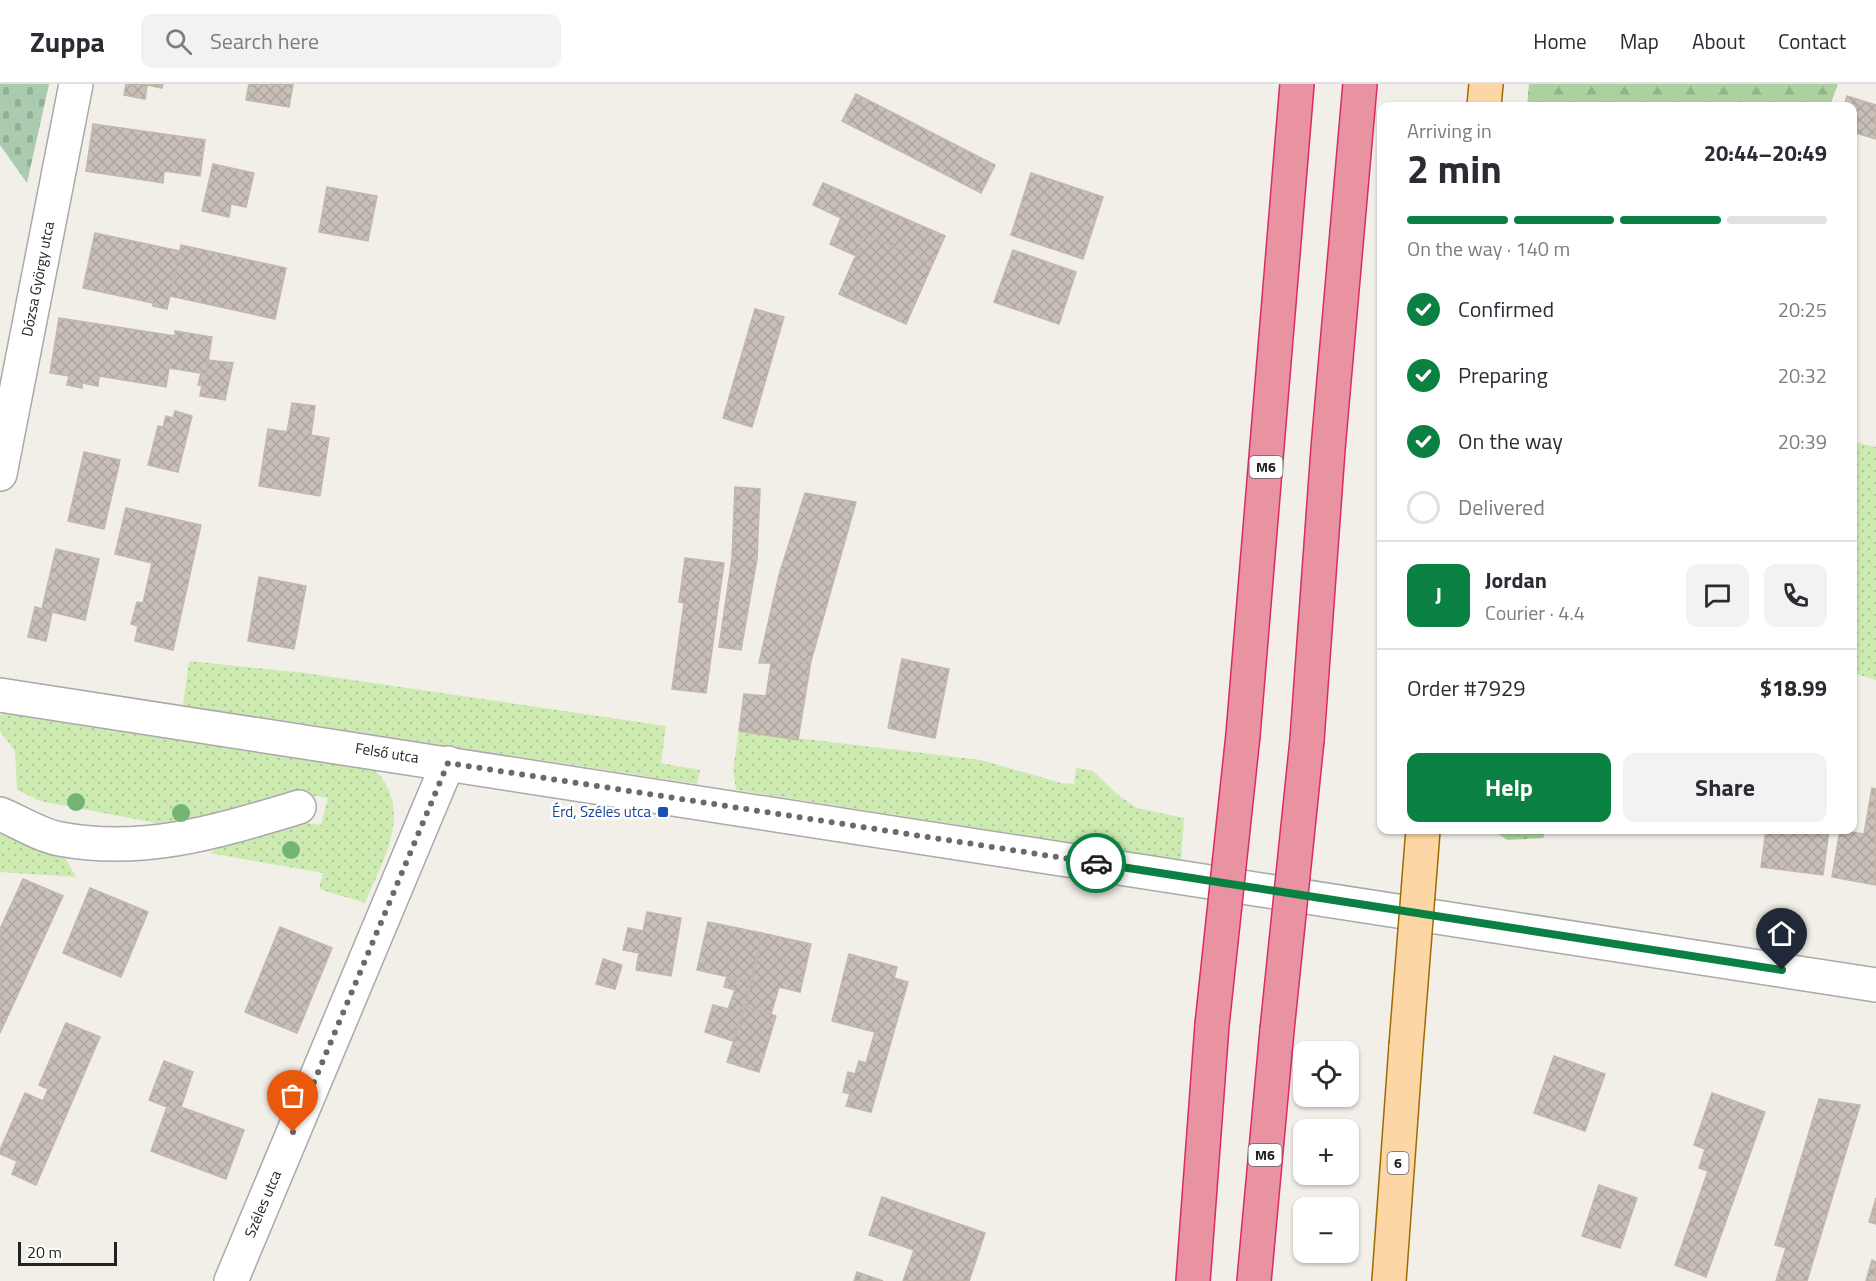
<!DOCTYPE html>
<html lang="en">
<head>
<meta charset="utf-8">
<style>
	body { margin:0; font-family:"Titillium Web",sans-serif; background:#f2f2f3; color:#2b2b33; height:100vh; display:flex; flex-direction:column; font-size:22px; white-space:nowrap }
	* { box-sizing:border-box; margin:0 }
	p { font-size:20px; color:#7c7c81 }
	.icon { flex:none; width:33px; height:33px; fill:none; stroke:currentColor; stroke-width:2; stroke-linecap:round; stroke-linejoin:round }
	.map { position:relative; flex:1; overflow:hidden }
	.drawer { position:absolute; left:1377px; top:18px; width:480px; height:732px; display:flex; flex-direction:column; background:#fff; border-radius:12px; box-shadow:0 2px 4px #0004 }
	.drawer>* { flex:none }
	.fabs { position:absolute; left:1293px; top:957px; display:grid; gap:12px }
	.fabs a { display:grid; place-items:center; width:66px; height:66px; border-radius:12px; background:#fff; box-shadow:0 2px 4px #0004; font-size:30px }
	.scale { position:absolute; left:18px; bottom:15px; width:99px; box-sizing:border-box; padding-left:6px; border:3px solid #222; border-top:0; font-size:16px; line-height:21px; white-space:nowrap; color:#222; -webkit-text-stroke:4px #fff; paint-order:stroke }
	.pin { position:absolute; display:grid; place-items:center; width:51px; height:51px; color:#fff; margin:-62px -26px; border-radius:50% 50% 50% 0; rotate:-45deg; box-shadow:0 0 6px #0007 }
	.pin .icon { rotate:45deg }
	.courier { position:absolute; display:grid; place-items:center; width:60px; height:60px; margin:-30px; border:4px solid #0b8043; border-radius:50%; background:#fff; color:#222; box-shadow:0 2px 8px #0007 }
	.summary em { font-style:normal; font-weight:700 }
	.summary div { display:flex; flex-direction:column-reverse }
	.summary { display:flex; align-items:center; justify-content:space-between; height:102px; padding:0 30px }
	h1 { font-size:39px; font-weight:700; line-height:45px }
	.bar { display:grid; grid-template-columns:repeat(4,1fr); gap:9px 6px; align-content:center; height:72px; padding:0 30px }
	.bar i { height:8px; border-radius:4px; background:#e1e1e2 }
	.bar .on { background:#0b8043 }
	.bar p { grid-column:span 4 }
	.line { display:flex; align-items:center; gap:15px; padding:0 30px; border-top:2px solid #e1e1e2 }
	.line div { flex:1 }
	.round { display:grid; place-items:center; flex:none; width:63px; height:63px; border-radius:12px; background:#f2f2f3 }
	ol { padding:0 30px; list-style:none }
	li { display:flex; align-items:center; gap:18px; height:66px }
	li p { margin-inline-start:auto }
	li .icon { padding:6px; border-radius:50%; background:#0b8043; color:#fff; stroke-width:4 }
	li:last-child { color:#7c7c81 }
	li i { width:33px; height:33px; border:3px solid #e1e1e2; border-radius:50% }
	.button { display:flex; gap:12px; margin-top:auto; padding:12px 30px }
	.button a { flex:1; height:69px; border-radius:12px; background:#0b8043; color:#fff; font-size:24px; font-weight:700; line-height:69px; text-align:center }
	.button a+a { background:#f2f2f3; color:#2b2b33 }
	header { display:flex; align-items:center; gap:36px; box-sizing:border-box; height:84px; padding:0 30px; background:#fff; border-bottom:2px solid #e1e1e2 }
	header strong { font-size:28px }
	nav { display:flex; gap:33px; margin-inline-start:auto; font-size:21px }
	.search { width:420px; height:54px; background:#f2f2f3; display:flex; align-items:center; gap:15px; box-sizing:border-box; padding:0 21px; border-radius:12px; color:#7c7c81; font-size:22px }
	.map>svg:first-child { display:block }
</style>
</head>
<body>
<header>
<strong>Zuppa</strong>
<div class="search"><svg class="icon" aria-label="search" viewBox="0 0 24 24"><circle cx="10" cy="10" r="6"/><path d="M15 15l6 6"/></svg>Search here</div>
<nav><a>Home</a><a>Map</a><a>About</a><a>Contact</a></nav>
</header>
<div class="map">
<svg width="1876" height="1197" viewBox="0 0 1876 1197">
	<defs>
		<pattern id="grass-dots" width="8" height="8" patternUnits="userSpaceOnUse" patternTransform="scale(1.5)"><rect width="8" height="8" fill="#cdebb0"/><path d="M2 2h.1M6 6h.1" fill="none" stroke="#b0c997" stroke-width="1.8" stroke-linecap="round"/></pattern>
		<pattern id="forest-firs" width="22" height="20" patternUnits="userSpaceOnUse" patternTransform="scale(1.5)"><rect width="22" height="20" fill="#add19e"/><path d="M5 1l3.5 6h-7zM16 11l3.5 6h-7z" fill="#95b388"/></pattern>
		<pattern id="cemetery-stones" width="16" height="16" patternUnits="userSpaceOnUse" patternTransform="scale(1.5)"><rect width="16" height="16" fill="#aacbaf"/><path d="M2 7V4a2 2 0 0 1 4 0v3zM10 15v-3a2 2 0 0 1 4 0v3z" fill="#92ae96"/></pattern>
		<pattern id="building-cross-hatch" width="8" height="8" patternUnits="userSpaceOnUse" patternTransform="scale(1.5)"><rect width="8" height="8" fill="#c7bfb8"/><path d="M0 0l8 8M0 8l8-8" fill="none" stroke="#aba49e"/></pattern>
	</defs>
	<rect width="100%" height="100%" fill="#f2efe9"/>
	<path fill="url(#grass-dots)" d="M1852 357 1876 363V596L1853 589Z
		M189 577 305 589 666 642 661 679 700 686 697 700 183 621Z
		M17 623 371 682C416 724 384 773 365 819L319 805 323 789 209 769 269 740 289 737 321 741 328 714 297 709 172 742 40 717 17 706 15 667 0 647V631Z
		M739 647 981 676 1061 699 1074 700 1076 684 1093 687 1118 711 1137 724 1184 734 1181 776 736 706 733 685Z
		M0 746 64 772 76 793 0 788Z"/>
	<path fill="url(#forest-firs)" d="M1529 0H1838L1830 22H1527Z
		M1493 746H1546L1543 754 1507 756Z"/>
	<path fill="url(#cemetery-stones)" d="M0 0H49L27 99 0 61Z"/>
	<path fill="url(#building-cross-hatch)" stroke="#c4b6ab" stroke-width="1.5" d="M126 0H163L162 4 147 1 145 15 124 11Z
		M249 0H293L289 23 246 16Z
		M856 10 995 81 981 109 842 37Z
		M1847 12 1876 21V55L1852 48V22H1844Z
		M93 40 205 56 200 92 164 87 163 99 86 87Z
		M213 80 254 89 246 123 231 120 229 133 202 127Z
		M1031 89 1103 113 1083 175 1011 151Z
		M823 99 945 152 933 179 865 150 856 172 830 160 841 134 813 121Z
		M327 103 377 112 368 157 319 148Z
		M95 149 180 167 167 225 153 222V219L83 204Z
		M865 150 933 179 906 240 839 210Z
		M181 161 286 184 275 235 170 212Z
		M1013 166 1076 188 1059 240 994 218Z
		M755 225 784 233 752 343 723 334Z
		M59 234 175 252V247L212 253 206 290 169 284 166 303 99 292 98 302 82 299V304L67 301 69 292 50 289Z
		M208 276 233 279 225 316 200 312 202 301H198L201 289 206 290Z
		M292 319 315 322 311 351 329 354 320 412 259 402 268 345 287 348Z
		M175 327 192 332 178 388 148 381 158 342 163 343 166 332 173 334Z
		M84 368 120 376 104 445 68 437Z
		M735 403 760 405 757 475 741 566 719 563 732 474Z
		M805 409 856 418 811 577 759 579 779 491Z
		M126 424 201 441 173 566 135 557 138 542 131 540 137 518 143 519 152 479 115 470Z
		M56 465 99 475 85 536 52 528 46 557 28 553 35 523 42 525Z
		M685 474 724 479 706 609 672 605 684 519 679 518Z
		M259 493 306 502 294 565 248 557Z
		M902 575 949 585 935 654 888 644Z
		M811 577 798 656 739 647 744 610 766 612 771 579Z
		M1872 704 1876 705V801L1832 793 1840 746 1864 750Z
		M1766 746H1829L1823 791 1761 783Z
		M23 795 63 812 0 949V845Z
		M90 804 148 828 121 893 63 869Z
		M647 828 681 834 671 892 636 886 639 869 623 866 628 844 643 847Z
		M708 838 762 849 752 898 697 886Z
		M280 843 332 864 297 949 245 928Z
		M762 849 811 860 800 908 779 903 771 930 745 922Z
		M849 870 897 883 879 949 832 937Z
		M603 875 622 881 615 905 596 900Z
		M727 892 752 898 733 957 705 948 713 921 728 925 735 906 724 903Z
		M894 894 908 898 871 1028 846 1022 850 1010 843 1008 848 988 855 990 859 977 866 979 875 948 879 949Z
		M745 922 776 932 759 988 727 978Z
		M66 939 100 953 36 1101 12 1090 17 1077 0 1070V1066L25 1009 43 1017 48 1005 39 1001Z
		M1554 972 1605 990 1585 1047 1534 1029Z
		M164 977 193 988 181 1023 244 1046 226 1095 151 1067 167 1023 149 1016Z
		M1712 1009 1765 1028 1706 1193 1675 1181 1708 1087 1699 1084 1705 1065 1694 1061Z
		M1819 1015 1860 1021 1807 1197H1776L1786 1164 1775 1161Z
		M1599 1101 1637 1114 1620 1164 1582 1152Z
		M882 1113 985 1149 969 1197H903L914 1166 869 1151Z
		M1876 1114V1140L1869 1138Z
		M1872 1176 1876 1178V1197H1866Z
		M857 1188 883 1197H854Z"/>
	<g fill="none" stroke-linecap="round" stroke-linejoin="round">
		<g stroke="#a9a9a9" stroke-width="36">
			<path id="minor" d="M0 390 76 0
				M0 730C20 738 39 751 60 755 144 771 219 747 299 723"/>
		</g>
		<g stroke="#a9a9a9" stroke-width="36">
			<path id="tertiary" d="M0 611 1876 901
				M231 1197 448 679"/>
		</g>
		<g stroke="#a06b00" stroke-width="36">
			<path id="primary" d="M1484 22 1486 0
				M1389 1197 1406 962"/>
		</g>
		<g stroke="#dc2a67" stroke-width="36">
			<path id="motorway" d="M1243 651 1297 0
				M1307 656 1328 365 1360 0
				M1193 1197 1212 941
				M1254 1197 1277 946"/>
		</g>
		<use href="#minor" stroke="#fff" stroke-width="33"/>
		<use href="#tertiary" stroke="#fff" stroke-width="33"/>
		<use href="#primary" stroke="#fcd6a4" stroke-width="33"/>
		<use href="#motorway" stroke="#e892a2" stroke-width="33"/>
		<g stroke="#a06b00" stroke-width="36" stroke-linecap="butt">
			<path id="primary-bridge" d="M1406 962 1423 746"/>
		</g>
		<g stroke="#dc2a67" stroke-width="36" stroke-linecap="butt">
			<path id="motorway-bridge" d="M1212 941 1243 651
				M1277 946 1307 656"/>
		</g>
		<use href="#primary-bridge" stroke="#fcd6a4" stroke-width="33"/>
		<use href="#motorway-bridge" stroke="#e892a2" stroke-width="33"/>
	</g>
	<g fill="#74b475">
		<circle cx="76" cy="718" r="9"/>
		<circle cx="181" cy="729" r="9"/>
		<circle cx="291" cy="766" r="9"/>
	</g>
	<g fill="none" stroke-linecap="round" stroke-linejoin="round">
		<path stroke="#6b6a68" stroke-width="6" stroke-dasharray="0 10.8" d="M293 1048 448 679 1096 779"/>
		<path stroke="#0b8043" stroke-width="8" d="M1096 779 1782 886"/>
	</g>
	<rect fill="#1a4fb4" stroke="#fff" stroke-width="2" x="657" y="722" width="12" height="12" rx="3"/>
	<g text-anchor="middle" stroke-width="5" stroke-linejoin="round" paint-order="stroke">
		<g fill="#fff" stroke="#646464" stroke-width="1.5">
			<rect x="1249.5" y="372" width="33" height="22" rx="4.5"/>
			<rect x="1248.5" y="1060" width="33" height="22" rx="4.5"/>
			<rect x="1387.5" y="1068" width="21" height="22" rx="4.5"/>
		</g>
		<g font-size="14" font-weight="bold" fill="#222">
			<text x="1266" y="388">M6</text>
			<text x="1265" y="1076">M6</text>
			<text x="1398" y="1084">6</text>
		</g>
		<g font-size="15" fill="#222" stroke="#fff">
			<text transform="translate(38 195) rotate(-79)" y="5">Dózsa György utca</text>
			<text transform="translate(387 669) rotate(9)" y="5">Felső utca</text>
			<text transform="translate(263 1120) rotate(-67)" y="5">Széles utca</text>
		</g>
		<g font-size="15" fill="#164399" stroke="#fff" text-anchor="end">
			<text x="651" y="733">Érd, Széles utca</text>
		</g>
	</g>
</svg>
<div class="fabs">
<a><svg class="icon" aria-label="locate" viewBox="0 0 24 24"><circle cx="12" cy="12" r="6"/><path d="M12 2v4M12 18v4M2 12h4M18 12h4"/></svg></a>
<a>+</a>
<a>−</a>
</div>
<div class="scale">20 m</div>
<div class="pin" style="left:293px;top:1048px;background:#ea580c"><svg class="icon" aria-label="bag" viewBox="0 0 24 24"><path d="M5 8h14l-1 12H6zM9 8a3 3 0 0 1 6 0"/></svg></div>
<div class="pin" style="left:1782px;top:886px;background:#1f2937"><svg class="icon" aria-label="home" viewBox="0 0 24 24"><path d="M3 11l9-7 9 7M6 9v11h12V9"/></svg></div>
<div class="courier" style="left:1096px;top:779px"><svg class="icon" aria-label="car" viewBox="0 0 24 24"><path d="M5 17H2v-5l4-1 3-4h7l3 4 3 1v5h-3M9 17h6M6 11h13"/><circle cx="7" cy="17" r="2"/><circle cx="17" cy="17" r="2"/></svg></div>
<section class="drawer">
<div class="summary"><div><h1>2 min</h1><p>Arriving in</p></div><em>20:44–20:49</em></div>
<div class="bar"><i class="on"></i><i class="on"></i><i class="on"></i><i></i><p>On the way · 140 m</p></div>
<ol>
<li><svg class="icon" aria-label="check" viewBox="0 0 24 24"><path d="M5 12l5 5 9-10"/></svg>Confirmed<p>20:25</p></li>
<li><svg class="icon" aria-label="check" viewBox="0 0 24 24"><path d="M5 12l5 5 9-10"/></svg>Preparing<p>20:32</p></li>
<li><svg class="icon" aria-label="check" viewBox="0 0 24 24"><path d="M5 12l5 5 9-10"/></svg>On the way<p>20:39</p></li>
<li><i></i>Delivered</li>
</ol>
<div class="line" style="height:108px"><b class="round" style="background:#0b8043;color:#fff">J</b><div><b>Jordan</b><p>Courier · 4.4</p></div><a class="round"><svg class="icon" aria-label="chat" viewBox="0 0 24 24"><path d="M4 5h16v11H9l-5 4z"/></svg></a><a class="round"><svg class="icon" aria-label="phone" viewBox="0 0 24 24"><path d="M5 4h4l2 5-3 2q2 4 5 5l2-3 5 2v4C11 20 4 13 5 4z"/></svg></a></div>
<div class="line" style="height:78px"><div>Order #7929</div><b>$18.99</b></div>
<div class="button"><a>Help</a><a>Share</a></div>
</section>
</div>
</body>
</html>
